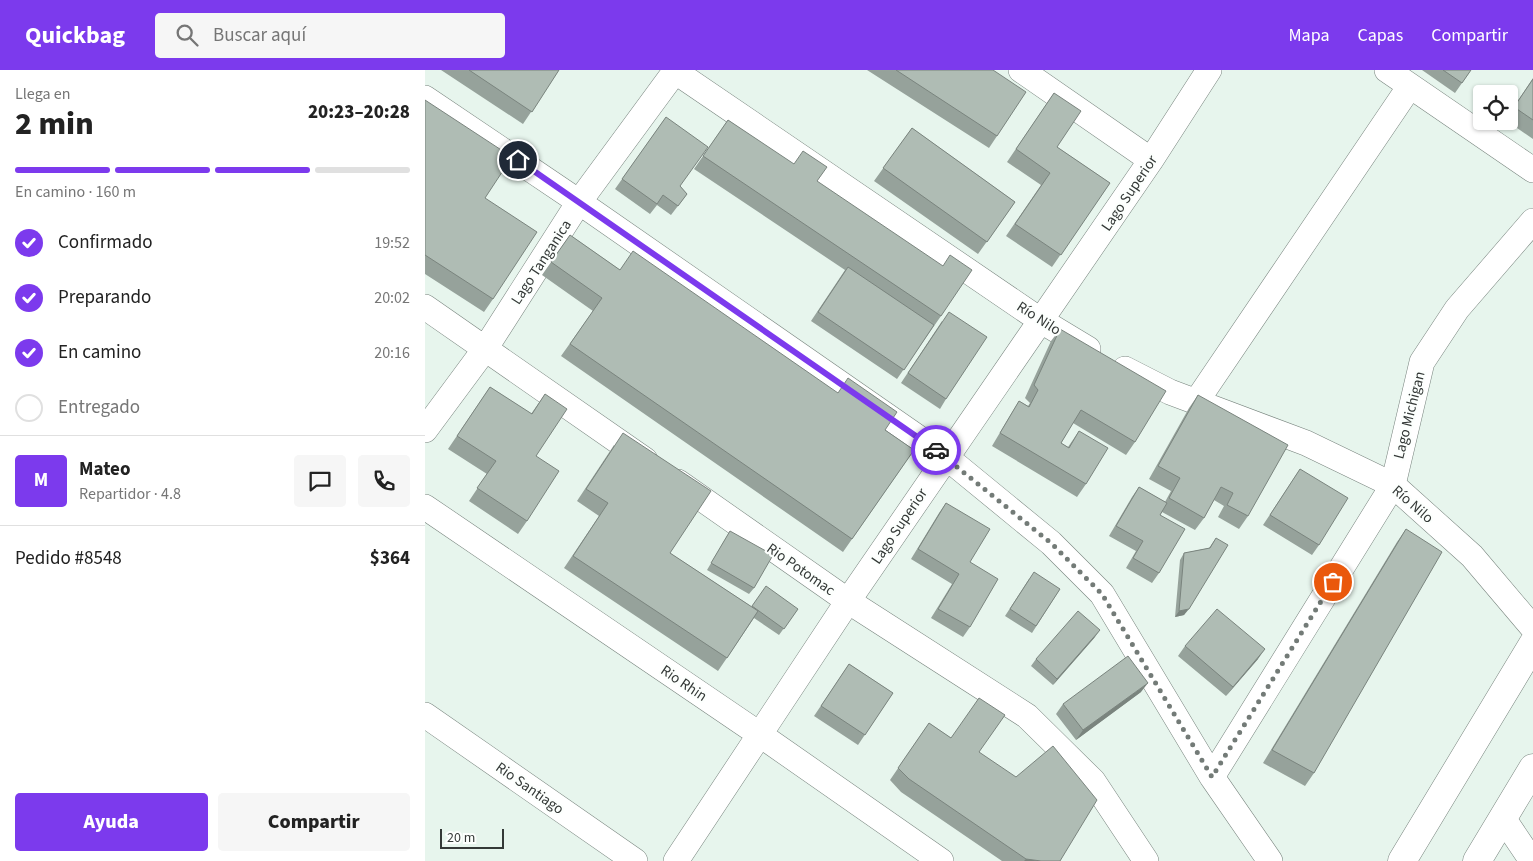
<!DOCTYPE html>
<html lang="es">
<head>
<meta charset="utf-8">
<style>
	body { margin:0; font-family:"Source Sans 3",sans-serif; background:#f6f6f6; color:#222; height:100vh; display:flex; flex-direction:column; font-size:19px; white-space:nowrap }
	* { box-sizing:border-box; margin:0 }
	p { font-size:16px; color:#767676 }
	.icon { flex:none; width:28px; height:28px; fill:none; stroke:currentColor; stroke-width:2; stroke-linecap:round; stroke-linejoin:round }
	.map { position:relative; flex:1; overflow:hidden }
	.sheet { display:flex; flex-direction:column; background:#fff; width:425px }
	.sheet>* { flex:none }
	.fabs { position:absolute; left:1048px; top:15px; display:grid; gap:10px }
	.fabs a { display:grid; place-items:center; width:45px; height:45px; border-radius:5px; background:#fff; box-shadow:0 1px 4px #0004; font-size:25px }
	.scale { position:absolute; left:15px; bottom:12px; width:64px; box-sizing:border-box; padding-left:5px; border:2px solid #343937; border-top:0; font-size:14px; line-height:18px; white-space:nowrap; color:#343937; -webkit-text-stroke:4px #fcfffd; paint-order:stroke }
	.pin { position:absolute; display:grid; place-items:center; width:42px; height:42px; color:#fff; margin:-21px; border:2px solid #fff; border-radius:50%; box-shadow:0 1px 5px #0007 }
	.courier { position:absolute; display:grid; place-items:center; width:50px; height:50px; margin:-25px; border:4px solid #7c3aed; border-radius:50%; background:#fff; color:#222; box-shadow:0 1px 6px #0007 }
	.overview em { font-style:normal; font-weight:800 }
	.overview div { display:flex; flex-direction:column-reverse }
	.overview { display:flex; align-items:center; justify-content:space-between; height:85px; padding:0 15px }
	h1 { font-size:32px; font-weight:800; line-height:38px }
	.bar { display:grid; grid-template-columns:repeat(4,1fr); gap:8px 5px; align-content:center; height:60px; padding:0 15px }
	.bar i { height:6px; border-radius:4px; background:#e0e0e0 }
	.bar .current { background:#7c3aed }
	.bar p { grid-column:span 4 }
	.line { display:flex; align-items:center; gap:12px; padding:0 15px; border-top:1px solid #e0e0e0 }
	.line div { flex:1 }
	.round { display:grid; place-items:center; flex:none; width:52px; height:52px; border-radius:5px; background:#f6f6f6 }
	ol { padding:0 15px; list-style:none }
	li { display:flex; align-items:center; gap:15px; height:55px }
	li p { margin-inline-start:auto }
	li .icon { padding:5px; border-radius:50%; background:#7c3aed; color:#fff; stroke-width:4 }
	li:last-child { color:#767676 }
	li i { width:28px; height:28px; border:2px solid #e0e0e0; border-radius:50% }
	.button { display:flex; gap:10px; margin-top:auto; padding:10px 15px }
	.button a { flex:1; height:58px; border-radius:5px; background:#7c3aed; color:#fff; font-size:20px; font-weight:800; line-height:58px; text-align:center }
	.button a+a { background:#f6f6f6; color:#222 }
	header { display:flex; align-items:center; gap:30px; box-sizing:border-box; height:70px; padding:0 25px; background:#7c3aed; color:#fff }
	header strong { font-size:24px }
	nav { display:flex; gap:28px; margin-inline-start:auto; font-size:18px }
	.search { width:350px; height:45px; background:#f6f6f6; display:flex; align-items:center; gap:12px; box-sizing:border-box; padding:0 18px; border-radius:5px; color:#767676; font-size:19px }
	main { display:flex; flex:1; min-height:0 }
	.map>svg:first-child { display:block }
</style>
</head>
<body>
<header>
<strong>Quickbag</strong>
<div class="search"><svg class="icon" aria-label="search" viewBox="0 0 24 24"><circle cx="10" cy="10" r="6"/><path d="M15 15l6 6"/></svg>Buscar aquí</div>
<nav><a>Mapa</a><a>Capas</a><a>Compartir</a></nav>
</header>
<main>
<section class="sheet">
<div class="overview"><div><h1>2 min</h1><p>Llega en</p></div><em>20:23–20:28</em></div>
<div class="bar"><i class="current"></i><i class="current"></i><i class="current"></i><i></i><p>En camino · 160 m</p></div>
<ol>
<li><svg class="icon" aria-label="check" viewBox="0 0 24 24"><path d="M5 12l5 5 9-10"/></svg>Confirmado<p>19:52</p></li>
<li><svg class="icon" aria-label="check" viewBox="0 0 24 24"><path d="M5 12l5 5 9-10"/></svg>Preparando<p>20:02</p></li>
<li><svg class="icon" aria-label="check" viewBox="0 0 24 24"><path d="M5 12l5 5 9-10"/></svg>En camino<p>20:16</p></li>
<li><i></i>Entregado</li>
</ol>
<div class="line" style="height:90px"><b class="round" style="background:#7c3aed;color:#fff">M</b><div><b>Mateo</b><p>Repartidor · 4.8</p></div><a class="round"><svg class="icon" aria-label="chat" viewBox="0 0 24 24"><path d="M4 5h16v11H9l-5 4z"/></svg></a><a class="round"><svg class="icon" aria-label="phone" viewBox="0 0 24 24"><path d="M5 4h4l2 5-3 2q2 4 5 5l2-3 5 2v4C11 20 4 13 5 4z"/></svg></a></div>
<div class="line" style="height:65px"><div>Pedido #8548</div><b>$364</b></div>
<div class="button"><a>Ayuda</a><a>Compartir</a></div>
</section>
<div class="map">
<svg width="1108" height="791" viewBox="0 0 1108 791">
	<rect width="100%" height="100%" fill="#e7f5ed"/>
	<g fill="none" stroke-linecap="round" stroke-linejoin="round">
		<g stroke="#79857f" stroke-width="26">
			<path id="minor" d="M248 0 615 250 663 279
				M596 0 726 90
				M962 0 1108 100
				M0 28 154 132 521 387 626 473 677 524 787 707 845 791
				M0 237 220 390
				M700 299 745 322 881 373 968 415 1047 486 1108 558
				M771 332 985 16
				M0 360 60 279 154 132 251 0
				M253 412 423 531 602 646 668 711 721 791
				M0 437 334 664 516 791
				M0 645 210 791
				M787 707 968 415 997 292 1032 239 1108 151
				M1078 748 1107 791
				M251 791 423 531 726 90 784 0"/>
		</g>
		<g stroke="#79857f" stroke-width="29">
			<path id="tertiary" d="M977 791 1108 574
				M1052 791 1108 698"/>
		</g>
		<use href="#minor" stroke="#fff" stroke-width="25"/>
		<use href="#tertiary" stroke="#fff" stroke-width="28"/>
	</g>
	<path fill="#96a29b" d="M16 0H134L98 54Z
		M442 0H568L572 66 564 78Z
		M997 0H1046L1030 23Z
		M1108 8V69L1082 51H1084V44Z
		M629 23 632 77 685 113 627 197 581 166 616 115 582 92Z
		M0 30 60 128 68 229 59 242 0 204Z
		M241 47 255 116 262 124 246 145 232 135 225 144 190 119Z
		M303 50 392 111 516 246 472 309 386 251 420 200 269 99Z
		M487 58 590 132 553 184 449 111Z
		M145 165 195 200 460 360 489 380 418 482 136 286 168 241 117 205Z
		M517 251 521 329 515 339 476 313Z
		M635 259 710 372 701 385 648 353 636 373 643 377 654 361 661 414 652 427 567 376 586 344 594 331 603 336 605 333 600 328 626 271Z
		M65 317 106 344 120 324 102 451 93 464 44 431 62 404 23 379Z
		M773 325 823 446 814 459 793 447 799 436 789 430 779 448 770 460 737 442 735 445 734 503 727 513 701 498 711 481 684 466 707 427 714 417 740 432 746 421 724 409 764 338Z
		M189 375 245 483 327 537 373 539 354 565 329 548 293 601 139 498 174 446 152 431Z
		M875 399 894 475 887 485 838 455Z
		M521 433 545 492V557L538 567 506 548 527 514 486 489 514 443Z
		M981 459 889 703 880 716 838 693 972 472Z
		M305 461 329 518 324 524 282 500Z
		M791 468 759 545 750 547 755 490 759 483 784 478Z
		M604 509 635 519 607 563 580 546Z
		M670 567 628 615 606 596 611 589Z
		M760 576 833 589 801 626 753 586Z
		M424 594 468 623 433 675 389 646Z
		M716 622 651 670 631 644 638 634Z
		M504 653 526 668 554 682 635 791H577L476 722 465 710Z"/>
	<path fill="#7a847e" d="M764 539 759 545 750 547 754 541Z
		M675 560 670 567 628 615 632 609Z
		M840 579 833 589 801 626 808 617Z
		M723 613 716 622 651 670 658 660Z
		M601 789 616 791H599Z"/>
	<path fill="#afbcb4" stroke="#7a847e" d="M44 0H134L107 42Z
		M471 0H568L601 22 572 66Z
		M1018 0H1046L1037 13Z
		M1108 9V50L1089 37Z
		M629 23 656 41 632 77 685 113 636 185 590 154 625 103 591 79Z
		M0 30 87 87 60 128 112 162 68 229 0 185Z
		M241 47 283 77 255 116 262 124 253 136 238 125 232 134 197 109Z
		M303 50 369 94 378 81 402 97 392 111 518 196 525 185 547 200 516 246 278 86Z
		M487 58 590 132 562 172 458 98Z
		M145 165 195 200 208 181 413 323 423 308 472 342 460 360 489 380 427 469 145 274 177 228 126 192Z
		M423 197 509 255 479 300 393 242Z
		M524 242 562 267 521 329 483 303Z
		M635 259 741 321 710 372 656 340 636 373 644 378 654 361 683 378 661 414 575 363 594 331 604 337 613 320 609 315Z
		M65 317 107 344 120 324 142 339 111 386 134 401 102 451 52 418 71 391 32 366Z
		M773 325 863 375 823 446 802 435 808 423 796 417 779 448 744 428 755 408 733 396Z
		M198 363 286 421 245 483 333 541 302 588 148 486 183 433 161 419Z
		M875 399 923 428 894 475 845 445Z
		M714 417 742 433 735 445 760 459 734 503 708 488 718 471 691 456Z
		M521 433 565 459 545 492 573 509 545 557 513 539 534 504 493 479Z
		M981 459 1017 482 889 703 847 680Z
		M305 461 348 485 329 518 286 493Z
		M791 468 803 475 764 539 754 541 759 483 785 478Z
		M609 502 635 519 611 556 585 539Z
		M341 516 373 539 359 559 327 536Z
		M792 539 840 579 808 617 760 576Z
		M653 541 675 560 632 609 611 589Z
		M703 586 723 613 658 660 638 634Z
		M424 594 468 623 440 665 396 636Z
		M554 628 580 645 554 682 591 707 628 676 672 730 635 791H616L601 789 484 709 473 698 504 653 526 668Z"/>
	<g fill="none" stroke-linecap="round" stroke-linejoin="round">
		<path stroke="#737b77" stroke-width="5" stroke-dasharray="0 9" d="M511 380 626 473 677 524 787 707 908 512"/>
		<path stroke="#7c3aed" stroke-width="6" d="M93 90 511 380"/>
	</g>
	<g text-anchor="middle" stroke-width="4.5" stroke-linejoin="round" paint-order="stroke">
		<g font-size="15" fill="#343937" stroke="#fcfffd">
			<text transform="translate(704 123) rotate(-56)" y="5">Lago Superior</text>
			<text transform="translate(116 192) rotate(-57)" y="5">Lago Tanganica</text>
			<text transform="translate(614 248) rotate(33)" y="5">Río Nilo</text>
			<text transform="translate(984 345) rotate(-76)" y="5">Lago Michigan</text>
			<text transform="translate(988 434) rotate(41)" y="5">Río Nilo</text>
			<text transform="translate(474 456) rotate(-56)" y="5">Lago Superior</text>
			<text transform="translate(376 499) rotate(35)" y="5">Rio Potomac</text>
			<text transform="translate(259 613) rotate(34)" y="5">Rio Rhin</text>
			<text transform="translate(105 718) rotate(35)" y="5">Rio Santiago</text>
		</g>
	</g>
</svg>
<div class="fabs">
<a><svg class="icon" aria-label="locate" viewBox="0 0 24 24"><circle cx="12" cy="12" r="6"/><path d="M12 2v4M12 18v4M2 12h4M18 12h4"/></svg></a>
</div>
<div class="scale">20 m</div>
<div class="pin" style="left:908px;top:512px;background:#ea580c"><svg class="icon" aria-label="bag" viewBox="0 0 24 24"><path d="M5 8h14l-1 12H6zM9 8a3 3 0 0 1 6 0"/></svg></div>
<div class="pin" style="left:93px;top:90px;background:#1f2937"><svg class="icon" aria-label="home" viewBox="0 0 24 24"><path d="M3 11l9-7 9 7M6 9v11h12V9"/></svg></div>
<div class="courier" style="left:511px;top:380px"><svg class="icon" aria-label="car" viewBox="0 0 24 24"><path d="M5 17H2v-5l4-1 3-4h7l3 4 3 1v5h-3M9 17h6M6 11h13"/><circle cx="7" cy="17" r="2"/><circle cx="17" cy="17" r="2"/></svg></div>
</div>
</main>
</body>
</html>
